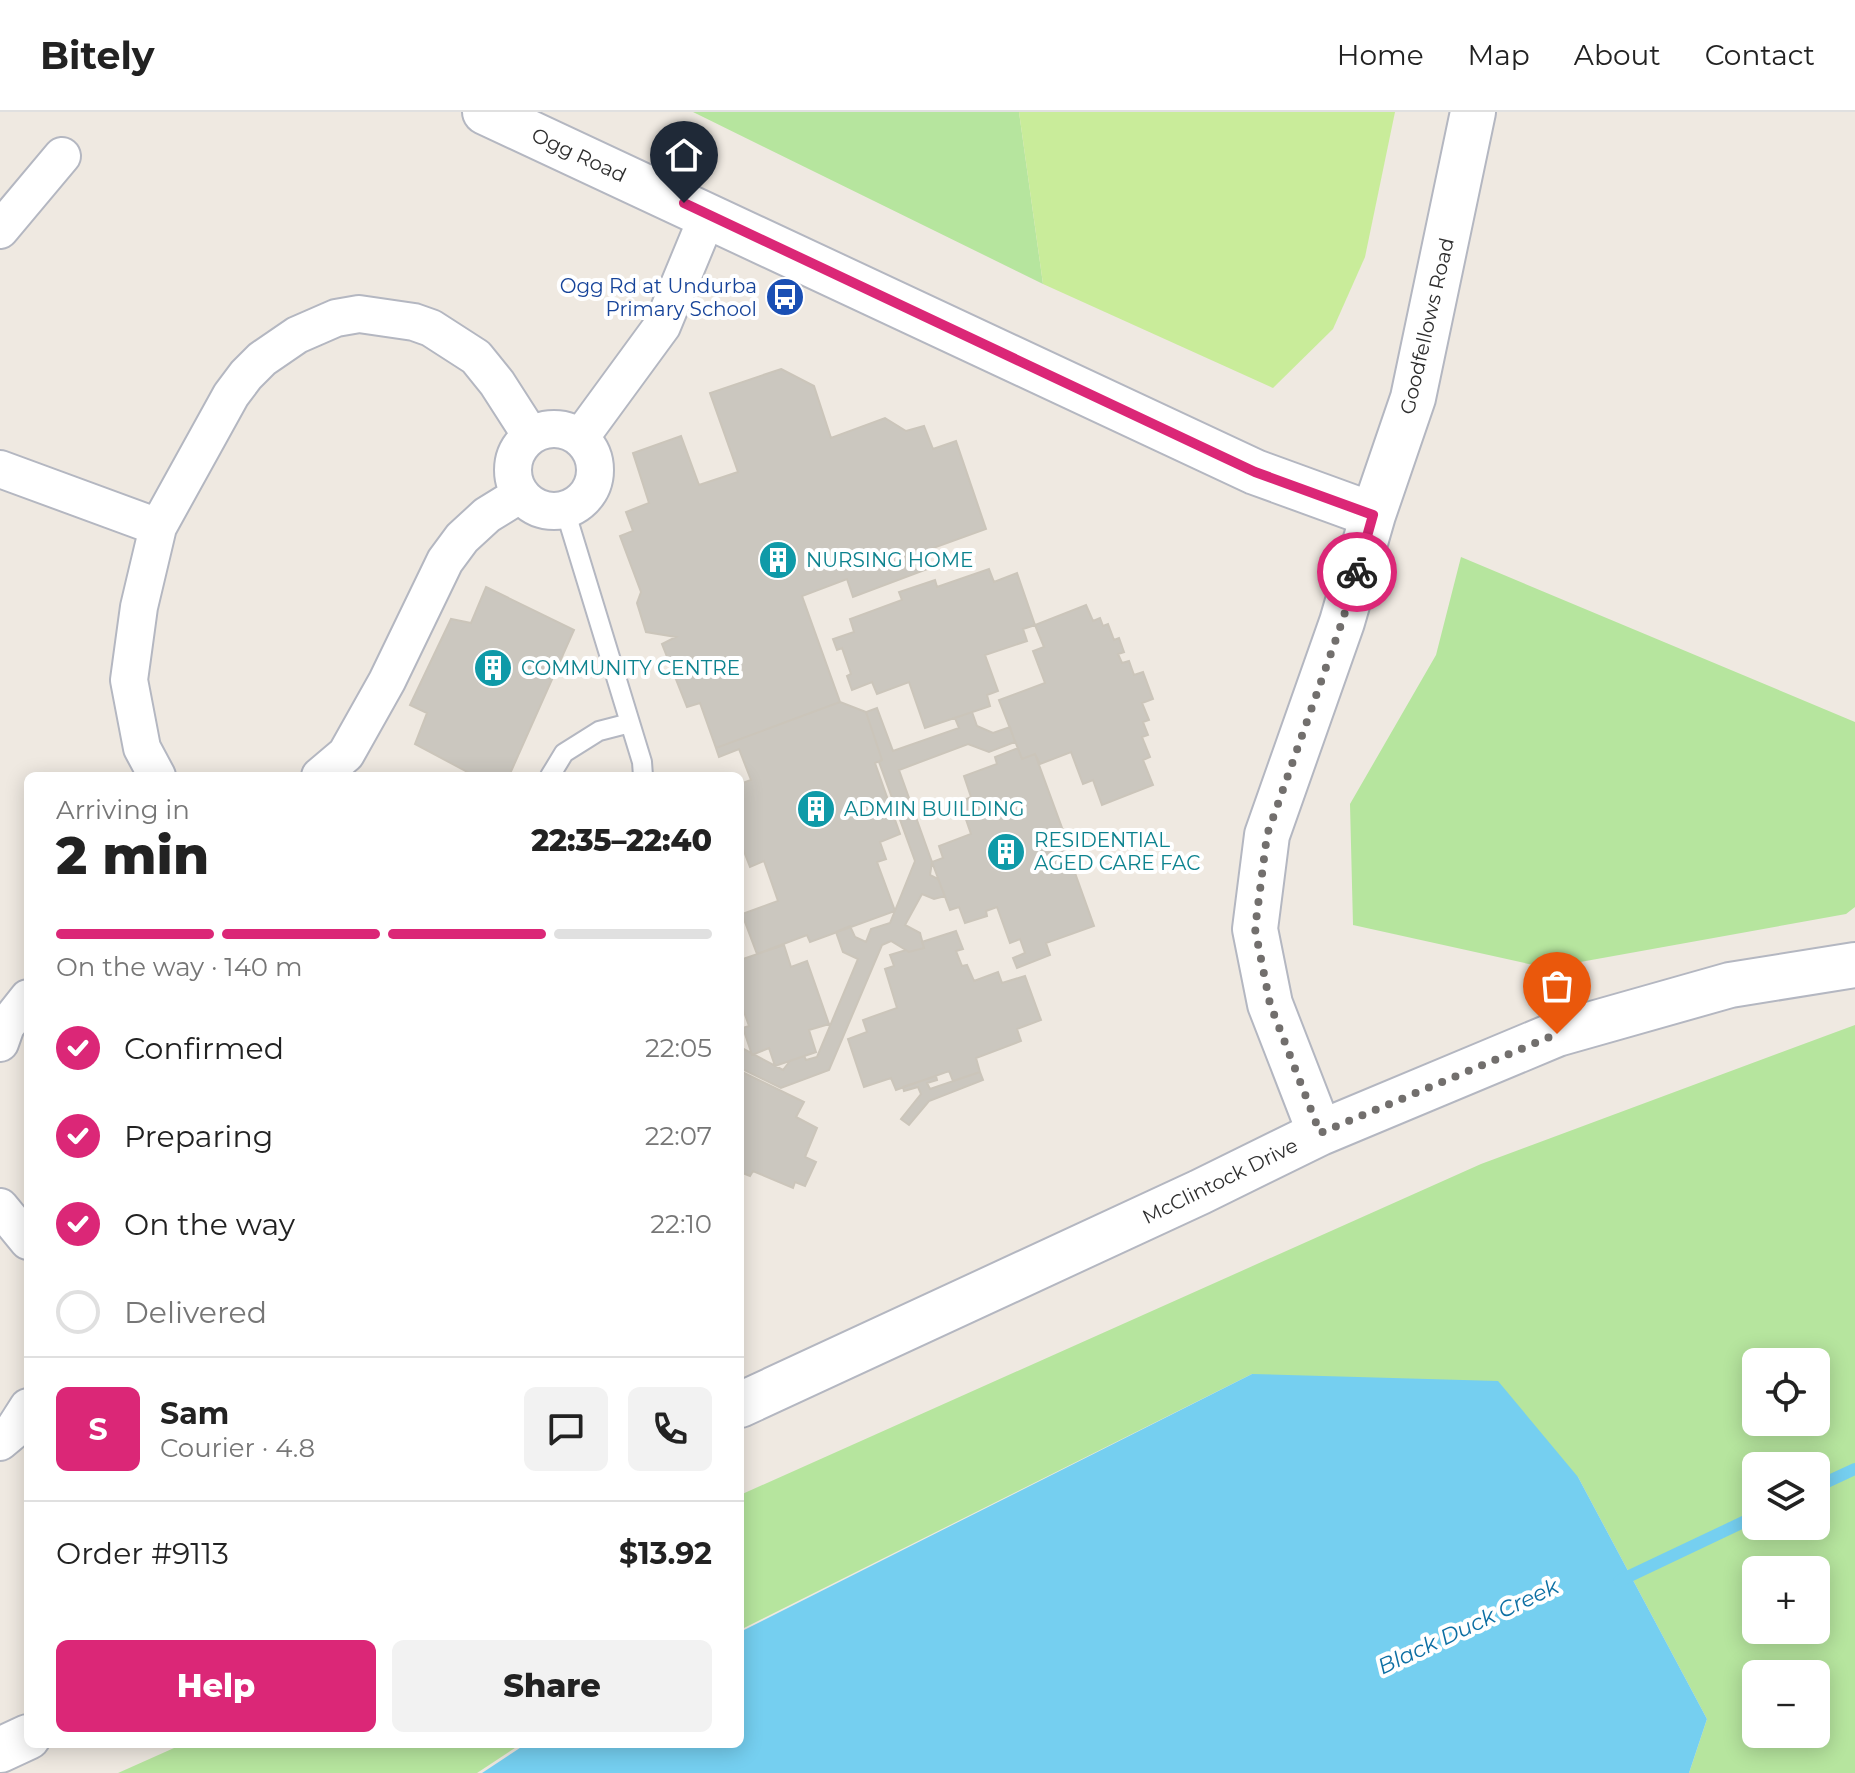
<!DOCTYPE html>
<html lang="en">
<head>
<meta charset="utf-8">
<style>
	body { margin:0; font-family:Montserrat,sans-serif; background:#f2f2f2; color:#222; height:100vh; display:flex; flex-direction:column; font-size:30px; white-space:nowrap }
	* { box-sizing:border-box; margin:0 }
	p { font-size:26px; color:#767676 }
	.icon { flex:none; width:44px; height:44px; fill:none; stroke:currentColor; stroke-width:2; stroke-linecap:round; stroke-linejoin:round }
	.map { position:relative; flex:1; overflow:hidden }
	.details { position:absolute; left:24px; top:660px; width:720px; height:976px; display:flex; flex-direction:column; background:#fff; border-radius:12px; box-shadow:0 4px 20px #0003 }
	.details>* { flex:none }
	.buttons { position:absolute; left:1742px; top:1236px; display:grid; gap:16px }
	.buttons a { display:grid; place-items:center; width:88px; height:88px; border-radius:12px; background:#fff; box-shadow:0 4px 20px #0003; font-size:40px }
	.pin { position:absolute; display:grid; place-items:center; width:68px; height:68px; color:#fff; margin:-82px -34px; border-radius:50% 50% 50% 0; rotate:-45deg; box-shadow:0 0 8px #0007 }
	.pin .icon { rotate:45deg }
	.courier { position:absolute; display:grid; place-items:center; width:80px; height:80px; margin:-40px; border:6px solid #db2777; border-radius:50%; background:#fff; color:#222; box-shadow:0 2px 10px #0007 }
	.head em { font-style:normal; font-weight:800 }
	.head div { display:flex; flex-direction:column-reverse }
	.head { display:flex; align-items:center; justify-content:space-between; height:136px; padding:0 32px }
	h1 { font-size:52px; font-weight:800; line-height:60px }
	.bar { display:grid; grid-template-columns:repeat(4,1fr); gap:12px 8px; align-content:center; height:96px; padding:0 32px }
	.bar i { height:10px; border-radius:6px; background:#e0e0e0 }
	.bar .selected { background:#db2777 }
	.bar p { grid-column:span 4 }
	.line { display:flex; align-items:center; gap:20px; padding:0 32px; border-top:2px solid #e0e0e0 }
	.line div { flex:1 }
	.round { display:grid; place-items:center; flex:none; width:84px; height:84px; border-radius:12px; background:#f2f2f2 }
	ol { padding:0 32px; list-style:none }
	li { display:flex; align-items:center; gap:24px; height:88px }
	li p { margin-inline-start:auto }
	li .icon { padding:8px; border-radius:50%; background:#db2777; color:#fff; stroke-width:4 }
	li:last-child { color:#767676 }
	li i { width:44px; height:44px; border:4px solid #e0e0e0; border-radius:50% }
	.cta { display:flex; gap:16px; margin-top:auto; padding:16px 32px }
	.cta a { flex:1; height:92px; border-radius:12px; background:#db2777; color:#fff; font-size:32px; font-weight:800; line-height:92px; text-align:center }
	.cta a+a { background:#f2f2f2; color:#222 }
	header { display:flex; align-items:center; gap:48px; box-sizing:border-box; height:112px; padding:0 40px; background:#fff; border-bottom:2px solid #e0e0e0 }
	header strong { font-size:38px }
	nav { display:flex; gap:44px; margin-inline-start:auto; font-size:28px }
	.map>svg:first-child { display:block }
</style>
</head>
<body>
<header>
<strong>Bitely</strong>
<nav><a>Home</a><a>Map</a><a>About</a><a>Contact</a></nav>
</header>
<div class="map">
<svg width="1855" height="1661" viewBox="0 0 1855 1661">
	<rect width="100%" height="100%" fill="#efe9e1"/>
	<path fill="#b6e59e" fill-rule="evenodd" d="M693 0H1019L1043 172Z
		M1461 445 1855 610V795L1846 802 1547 856 1353 813 1350 692 1436 543Z
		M1855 913V1661H1689L1707 1607 1578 1365 1252 1262 740 1518V1383L1481 1052ZM1756 1250H1816V1310H1756ZM1756 1354H1816V1414H1756ZM1756 1458H1816V1518H1756ZM1756 1562H1816V1622H1756Z
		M183 1632H521L477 1661H118Z"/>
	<path fill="#c9ec9a" d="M1019 0H1395L1365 145 1333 217 1273 276 1043 172Z"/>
	<path fill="#75cff0" d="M1252 1262 1498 1269 1578 1365 1707 1607 1689 1661H482L526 1632H740V1520Z"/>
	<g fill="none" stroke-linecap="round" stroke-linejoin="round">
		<path stroke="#75cff0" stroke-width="12" d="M1816 1375 1855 1357
			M1619 1469 1756 1404"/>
	</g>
	<path fill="#cbc7bf" stroke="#cbc5ba" stroke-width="2" d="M781 257 814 274 831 326 885 306 906 319 924 314 933 337 956 329 986 417 922 440 930 456 853 485 847 467 802 484 840 590 716 636 700 591 687 595 662 532 676 525 646 520 637 491 641 480 620 424 633 419 626 400 649 391 633 341 681 324 699 373 738 360 710 281Z
		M989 457 994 470 1017 461 1035 513 1023 517 1027 529 985 543 998 579 987 583 990 594 925 616 909 570 877 582 872 570 852 578 847 564 851 562 842 536 837 538 833 527 854 520 850 507 902 488 899 480 935 468 937 475Z
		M486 475 574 518 509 664H475L415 632 427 601 410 593 451 507 471 511Z
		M1086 493 1093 509 1100 506 1103 514 1108 512 1114 528 1119 526 1124 540 1118 542 1122 551 1129 549 1134 563 1143 560 1153 587 1142 591 1149 608 1143 610 1148 623 1142 625 1150 645 1143 648 1153 673 1102 693 1093 668 1083 672 1071 640 1040 652 1035 642 1022 647 999 588 1045 571 1033 539 1044 535 1035 513Z
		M840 590 866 600 882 648 875 651 900 722 880 730 886 747 877 750 895 799 810 830 807 823 757 842 742 802 778 789 764 749 750 755 740 729V672L751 668 739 637 719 645 716 636Z
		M877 596 893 639 959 616 955 606 972 600 977 614 993 621 1010 615 1015 630 989 640 968 632 899 658 932 750 930 763 938 767 945 784 934 787 922 782 905 813 920 821 924 836 909 840 891 829 882 833 829 958 781 976 740 956V935L783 958 790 949 804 944 806 948 817 945 858 847 843 840 836 820 850 814 855 825 866 830 871 817 890 811 915 749 879 650 882 648 866 600Z
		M1018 636 1022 647 1035 642 1073 746 1070 747 1094 814 1046 831 1050 843 1017 856 1013 846 1025 841 1020 827 1010 831 997 795 986 799 987 804 965 811 959 795 950 798 932 750 943 746 939 734 971 722 960 690 971 685 964 664 997 652 995 645Z
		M956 819 963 837 956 839 962 854 967 853 974 869 998 860 1002 871 1025 864 1041 908 1017 917 1021 929 976 946 980 960 953 969 949 959 896 978 891 966 864 975 848 927 867 920 863 908 897 896 885 857 894 854 890 843 906 838 909 840 924 836 922 830Z
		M784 833 791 855 807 849 829 912 809 918 816 940 775 954 769 936 752 943 743 916 749 914 743 897 740 898V848Z
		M740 959 804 990 796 1005 817 1016 805 1045 816 1050 805 1074 795 1070 793 1076 753 1059 750 1064 740 1060Z
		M980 960 983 968 929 989 909 1013 901 1007 921 982 918 975 904 979 903 975 936 964 937 968 927 971 930 977Z"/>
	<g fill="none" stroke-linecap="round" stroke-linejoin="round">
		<g stroke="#b4b7c1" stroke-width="22">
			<path id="service" d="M565 398 642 650 643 664
				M550 664 564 641 599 619 630 611"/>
		</g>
		<g stroke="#b4b7c1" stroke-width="40">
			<path id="minor" d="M0 118 62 44
				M513 358a41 41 0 1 1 82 0a41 41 0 1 1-82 0Z
				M580 326 662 214 708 103
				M0 357 158 415
				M157 664 142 636 129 568 139 495 158 415 231 283 246 263 262 247 297 223 336 206 359 202 414 210 431 216 476 245 497 271 531 324
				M320 664 346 642 387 569 445 449 462 426 487 403 521 382
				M0 931 6 914 28 886
				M0 1095 28 1129
				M0 1330 12 1320 28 1295"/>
		</g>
		<g stroke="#b4b7c1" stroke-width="48">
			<path id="tertiary" d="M485 0 1255 360 1373 403
				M1320 1021 1270 892 1255 817 1267 723 1342 510 1373 403 1413 286 1473 0
				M740 1293 1200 1080 1320 1021 1557 922 1730 873 1855 853
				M0 1638 28 1625"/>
		</g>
		<use href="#service" stroke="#fff" stroke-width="18"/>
		<use href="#minor" stroke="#fff" stroke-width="36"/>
		<use href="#tertiary" stroke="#fff" stroke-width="44"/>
	</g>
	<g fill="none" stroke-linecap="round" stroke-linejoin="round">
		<path stroke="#726f6d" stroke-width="8" stroke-dasharray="0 14.4" d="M1357 460 1342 510 1267 723 1255 817 1270 892 1320 1021 1557 922"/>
		<path stroke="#db2777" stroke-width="10" d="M684 91 1255 360 1373 403 1357 460"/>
	</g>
	<defs>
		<g id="bus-disc" transform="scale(2)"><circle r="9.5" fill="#1a4fb4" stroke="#fff"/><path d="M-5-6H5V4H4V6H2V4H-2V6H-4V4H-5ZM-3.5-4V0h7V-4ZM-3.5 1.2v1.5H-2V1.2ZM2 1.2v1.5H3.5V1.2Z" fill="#fff"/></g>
		<g id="building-disc" transform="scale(2)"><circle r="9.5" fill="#0f9aa8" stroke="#fff"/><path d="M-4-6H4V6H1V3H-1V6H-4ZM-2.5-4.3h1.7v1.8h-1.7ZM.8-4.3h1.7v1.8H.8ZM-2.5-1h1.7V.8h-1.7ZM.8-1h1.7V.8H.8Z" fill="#fff"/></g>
	</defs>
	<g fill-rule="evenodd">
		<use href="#bus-disc" x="785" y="185"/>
		<use href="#building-disc" x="778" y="448"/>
		<use href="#building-disc" x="493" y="556"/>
		<use href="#building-disc" x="816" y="697"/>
		<use href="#building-disc" x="1006" y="740"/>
	</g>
	<g text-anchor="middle" stroke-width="8" stroke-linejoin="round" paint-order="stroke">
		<g font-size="20" fill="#2e2e2e" stroke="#fff">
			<text transform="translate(579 43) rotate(25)" y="7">Ogg Road</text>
			<text transform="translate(1427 214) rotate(-77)" y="7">Goodfellows Road</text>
			<text transform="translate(1220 1069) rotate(-26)" y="7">McClintock Drive</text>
		</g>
		<g font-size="20" fill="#164399" stroke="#fff" text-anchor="end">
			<text x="757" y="181">Ogg Rd at Undurba<tspan x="757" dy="23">Primary School</tspan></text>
		</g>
		<g font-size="20" fill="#0d838f" stroke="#fff" text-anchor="start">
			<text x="806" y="455">NURSING HOME</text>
			<text x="521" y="563">COMMUNITY CENTRE</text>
			<text x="844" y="704">ADMIN BUILDING</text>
			<text x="1034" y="735">RESIDENTIAL<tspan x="1034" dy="23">AGED CARE FAC</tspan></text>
		</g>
		<g font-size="22" font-style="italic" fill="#0d6fa3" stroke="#fff">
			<text transform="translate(1468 1514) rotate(-25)" y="8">Black Duck Creek</text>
		</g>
	</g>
</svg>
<div class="buttons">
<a><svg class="icon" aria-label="locate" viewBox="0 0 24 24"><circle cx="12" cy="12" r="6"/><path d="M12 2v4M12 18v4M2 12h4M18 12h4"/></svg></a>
<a><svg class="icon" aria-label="layers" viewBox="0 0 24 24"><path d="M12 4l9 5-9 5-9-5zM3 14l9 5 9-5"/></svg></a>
<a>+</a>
<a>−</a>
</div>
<div class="pin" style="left:1557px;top:922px;background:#ea580c"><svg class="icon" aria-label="bag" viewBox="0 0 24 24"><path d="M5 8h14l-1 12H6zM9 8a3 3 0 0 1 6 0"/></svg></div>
<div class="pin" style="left:684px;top:91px;background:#1f2937"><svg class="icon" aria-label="home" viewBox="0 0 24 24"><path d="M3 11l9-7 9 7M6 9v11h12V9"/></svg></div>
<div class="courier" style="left:1357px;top:460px"><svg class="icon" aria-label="bike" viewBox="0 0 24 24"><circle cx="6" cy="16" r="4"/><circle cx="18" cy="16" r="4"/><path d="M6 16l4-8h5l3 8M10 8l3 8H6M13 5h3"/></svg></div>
<section class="details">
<div class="head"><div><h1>2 min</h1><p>Arriving in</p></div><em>22:35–22:40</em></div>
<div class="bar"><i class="selected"></i><i class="selected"></i><i class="selected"></i><i></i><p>On the way · 140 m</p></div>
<ol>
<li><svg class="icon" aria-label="check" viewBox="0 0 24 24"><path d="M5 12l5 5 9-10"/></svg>Confirmed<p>22:05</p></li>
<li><svg class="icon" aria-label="check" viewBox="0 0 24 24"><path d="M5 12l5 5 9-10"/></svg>Preparing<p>22:07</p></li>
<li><svg class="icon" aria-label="check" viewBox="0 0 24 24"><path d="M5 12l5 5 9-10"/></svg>On the way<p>22:10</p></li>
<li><i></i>Delivered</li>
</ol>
<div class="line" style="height:144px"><b class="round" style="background:#db2777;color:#fff">S</b><div><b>Sam</b><p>Courier · 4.8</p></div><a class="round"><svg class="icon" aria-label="chat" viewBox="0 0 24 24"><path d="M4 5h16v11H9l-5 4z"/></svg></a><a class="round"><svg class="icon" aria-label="phone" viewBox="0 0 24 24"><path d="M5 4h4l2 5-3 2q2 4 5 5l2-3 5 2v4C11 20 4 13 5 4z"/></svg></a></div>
<div class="line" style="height:104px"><div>Order #9113</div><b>$13.92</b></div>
<div class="cta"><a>Help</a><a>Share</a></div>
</section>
</div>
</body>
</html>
